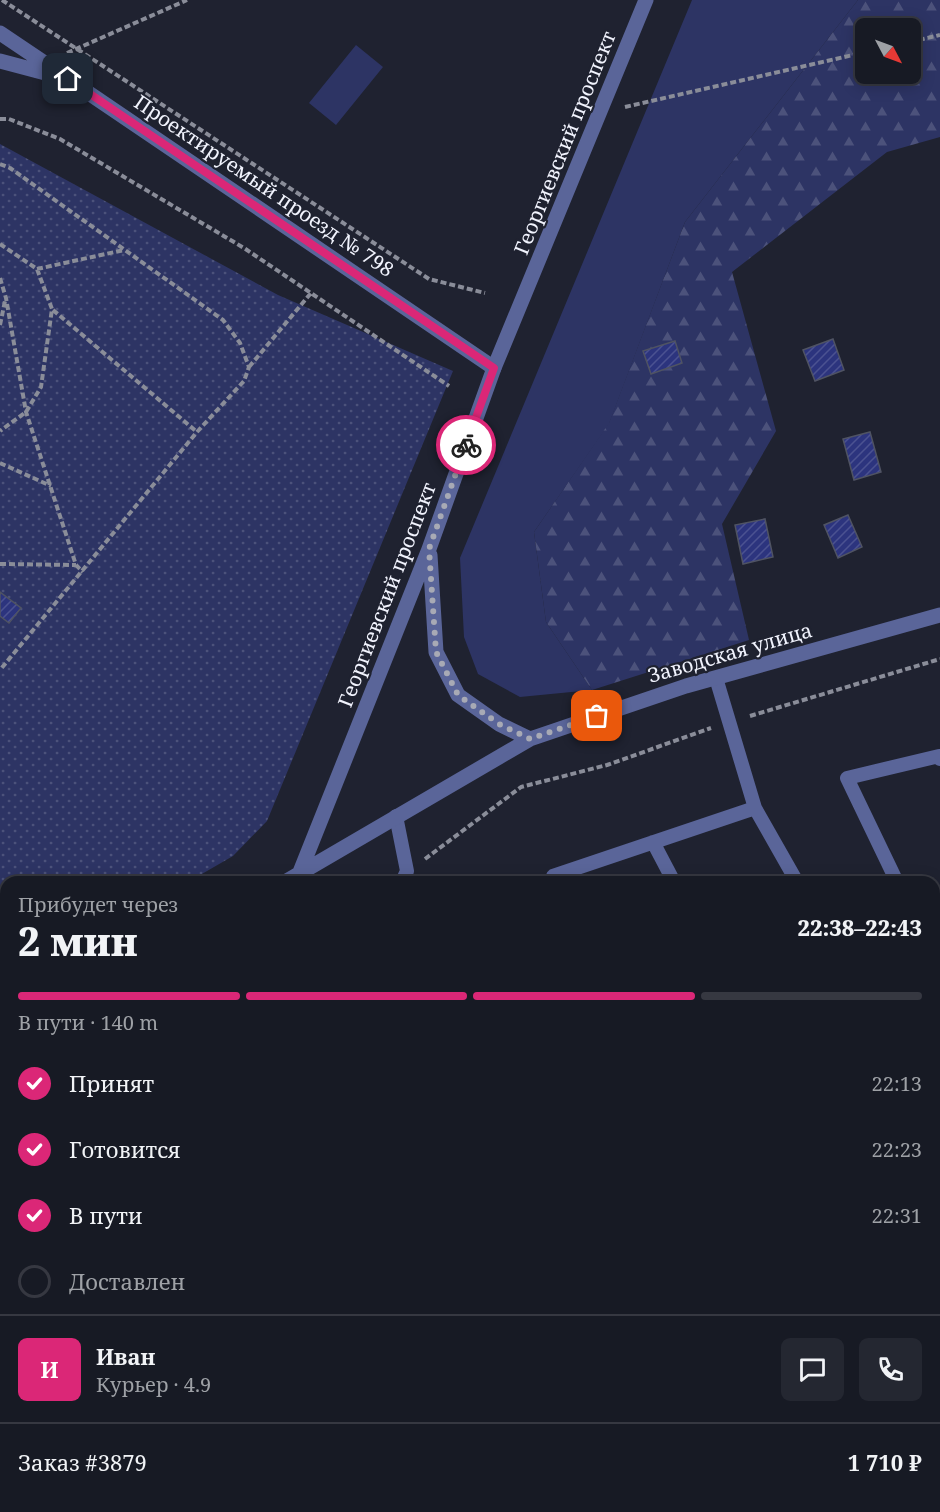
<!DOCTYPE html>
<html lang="ru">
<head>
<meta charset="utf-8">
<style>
	body { margin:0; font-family:"Noto Serif",serif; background:#242731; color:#f1f3f6; height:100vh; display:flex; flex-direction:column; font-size:22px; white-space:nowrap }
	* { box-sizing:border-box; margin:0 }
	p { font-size:20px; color:#9ea1a6 }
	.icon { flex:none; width:33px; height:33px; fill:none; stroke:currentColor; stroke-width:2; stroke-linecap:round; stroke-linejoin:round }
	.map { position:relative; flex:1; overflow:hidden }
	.side { position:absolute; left:0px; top:876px; width:940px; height:636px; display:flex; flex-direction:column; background:#171a24; border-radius:18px 18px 0 0; box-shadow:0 3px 15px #0003,0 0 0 2px #363841 }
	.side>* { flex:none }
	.needle { width:39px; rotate:131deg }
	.tools { position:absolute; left:855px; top:18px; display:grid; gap:12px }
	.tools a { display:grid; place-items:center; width:66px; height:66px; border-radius:9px; background:#171a24; box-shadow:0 3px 15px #0003,0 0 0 2px #363841; font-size:30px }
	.pin { position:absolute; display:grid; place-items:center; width:51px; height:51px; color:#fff; margin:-26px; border-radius:12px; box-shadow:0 3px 9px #0006 }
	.courier { position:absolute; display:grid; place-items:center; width:60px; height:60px; margin:-30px; border:4px solid #db2777; border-radius:50%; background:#fff; color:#222; box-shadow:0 2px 8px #0007 }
	.overview em { font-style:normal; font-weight:800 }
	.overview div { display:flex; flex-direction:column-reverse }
	.overview { display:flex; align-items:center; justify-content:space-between; height:102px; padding:0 18px }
	h1 { font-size:39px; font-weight:800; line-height:45px }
	.bar { display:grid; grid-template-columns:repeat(4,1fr); gap:9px 6px; align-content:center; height:72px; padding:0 18px }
	.bar i { height:8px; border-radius:4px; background:#363841 }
	.bar .on { background:#db2777 }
	.bar p { grid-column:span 4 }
	.line { display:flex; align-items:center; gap:15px; padding:0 18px; border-top:2px solid #363841 }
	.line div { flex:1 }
	.round { display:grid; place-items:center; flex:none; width:63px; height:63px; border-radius:9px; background:#242731 }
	ol { padding:0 18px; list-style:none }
	li { display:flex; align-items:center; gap:18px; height:66px }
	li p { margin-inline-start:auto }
	li .icon { padding:6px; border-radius:50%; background:#db2777; color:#fff; stroke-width:4 }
	li:last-child { color:#9ea1a6 }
	li i { width:33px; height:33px; border:3px solid #363841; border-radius:50% }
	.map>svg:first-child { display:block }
</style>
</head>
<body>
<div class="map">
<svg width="940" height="1512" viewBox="0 0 940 1512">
	<defs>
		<pattern id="forest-firs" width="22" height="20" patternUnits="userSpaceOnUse" patternTransform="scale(1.5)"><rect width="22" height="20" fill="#2d3464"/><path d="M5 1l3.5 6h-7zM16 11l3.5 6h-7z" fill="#4c527b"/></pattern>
		<pattern id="park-dots" width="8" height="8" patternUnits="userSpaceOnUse" patternTransform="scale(1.5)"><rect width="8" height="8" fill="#2d3464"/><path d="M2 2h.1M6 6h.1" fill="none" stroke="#4c527b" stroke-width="1.8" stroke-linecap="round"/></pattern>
		<pattern id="building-hatch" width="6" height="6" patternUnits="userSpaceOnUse" patternTransform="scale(1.5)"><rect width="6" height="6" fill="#2c347e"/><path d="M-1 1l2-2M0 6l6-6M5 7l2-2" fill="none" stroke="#4b5291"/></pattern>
	</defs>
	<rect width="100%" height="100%" fill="#1f2230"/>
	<path fill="#2d3464" d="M692 0H858L685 222 609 424 534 532 546 622 592 690 520 697 478 674 464 637 460 558Z
		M356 45 383 67 336 125 309 103Z"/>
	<path fill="url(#forest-firs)" fill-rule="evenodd" d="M858 0H940V137L887 152 732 272 776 431 722 524 749 640 592 690 546 622 534 532 609 423 685 222ZM866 28H910V74H866Z"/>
	<path fill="url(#park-dots)" d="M0 144 278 295 453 371 267 821 233 856 188 882H6V981L0 985Z"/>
	<path fill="url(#building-hatch)" stroke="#4f5363" stroke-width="1.5" d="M833 339 844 370 815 381 803 350Z
		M675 341 682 363 651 374 643 351Z
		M870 432 881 472 854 480 843 439Z
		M848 515 862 547 838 558 824 525Z
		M765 519 773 557 743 564 735 525Z
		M0 592 21 608 9 623 0 616Z
		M6 1321V1398L0 1399V1323Z
		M6 1409V1506H9L0 1511V1412Z
		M420 1506H494L498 1512H423Z"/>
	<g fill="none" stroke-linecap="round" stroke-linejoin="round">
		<path stroke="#8a8d99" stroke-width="4" stroke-dasharray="6 3" stroke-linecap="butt" d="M2 0 429 279 485 293
			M910 42 940 35
			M67 53 187 0
			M625 107 866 52
			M0 119H9L60 139 244 248 449 386
			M0 164 10 168 223 320 240 343 249 367 244 381 197 432 0 670
			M0 244 37 269 52 309 41 387 26 412 0 431
			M37 269 124 250
			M0 278 6 298 26 412 76 565 83 572
			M53 310 197 432
			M0 325 5 301
			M249 367 311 293
			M0 463 51 486
			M0 564 76 565
			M750 716 940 659
			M425 859 521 787 607 765 711 728
			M0 1119 6 1115"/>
		<path stroke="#5a6599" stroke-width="14" d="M716 678 755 808 797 882
			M396 816 407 871 402 882
			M653 842 674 882
			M557 882 553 876 755 808
			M897 882 847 778 939 756 940 759
			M934 962 940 973
			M934 1013 940 1023
			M934 1163 940 1172
			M934 1379 940 1377
			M934 1451 940 1449
			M401 1506 404 1512
			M633 1506 636 1512
			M723 1506 726 1512
			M60 1512 71 1506
			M795 1512 809 1506"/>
		<path stroke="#5a6599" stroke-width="15" d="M0 33 55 70
			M0 61 68 79 494 368"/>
		<path stroke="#5a6599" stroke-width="15" d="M430 555 436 652 458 695 499 724 530 739
			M300 872 429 549 494 368 646 0
			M285 882 530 739 686 686 940 615
			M0 1063 6 1059"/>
	</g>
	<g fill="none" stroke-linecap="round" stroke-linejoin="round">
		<path stroke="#a8aab5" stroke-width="6" stroke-dasharray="0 10.8" d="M466 445 429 549 436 652 458 695 499 724 530 739 597 716"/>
		<path stroke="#db2777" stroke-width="8" d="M68 79 494 368 466 445"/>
	</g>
	<g text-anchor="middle" stroke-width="4.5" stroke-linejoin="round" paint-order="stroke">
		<g font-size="20" fill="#f1f3fd" stroke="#1f2230">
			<text transform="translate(565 143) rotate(-68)" y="7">Георгиевский проспект</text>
			<text transform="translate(264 186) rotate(34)" y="7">Проектируемый проезд № 798</text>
			<text transform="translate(387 595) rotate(-69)" y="7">Георгиевский проспект</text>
			<text transform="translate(730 653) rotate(-16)" y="7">Заводская улица</text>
		</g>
	</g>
</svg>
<div class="tools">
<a><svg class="needle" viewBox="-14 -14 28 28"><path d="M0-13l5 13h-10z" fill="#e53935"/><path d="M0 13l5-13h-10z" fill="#9ea1a6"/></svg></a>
</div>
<div class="pin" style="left:597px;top:716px;background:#ea580c"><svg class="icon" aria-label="bag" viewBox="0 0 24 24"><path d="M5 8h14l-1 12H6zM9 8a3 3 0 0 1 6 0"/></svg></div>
<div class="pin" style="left:68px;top:79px;background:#1f2937"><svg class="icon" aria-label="home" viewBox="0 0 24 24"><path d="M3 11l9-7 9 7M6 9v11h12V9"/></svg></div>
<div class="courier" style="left:466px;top:445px"><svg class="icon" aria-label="bike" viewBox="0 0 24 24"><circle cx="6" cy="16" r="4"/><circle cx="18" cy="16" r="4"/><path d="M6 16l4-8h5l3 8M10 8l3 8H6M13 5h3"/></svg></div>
<section class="side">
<div class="overview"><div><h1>2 мин</h1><p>Прибудет через</p></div><em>22:38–22:43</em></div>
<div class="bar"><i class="on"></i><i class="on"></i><i class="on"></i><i></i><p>В пути · 140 m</p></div>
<ol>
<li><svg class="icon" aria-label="check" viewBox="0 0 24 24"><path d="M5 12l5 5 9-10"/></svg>Принят<p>22:13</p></li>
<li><svg class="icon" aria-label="check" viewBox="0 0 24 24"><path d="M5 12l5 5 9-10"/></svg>Готовится<p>22:23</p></li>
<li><svg class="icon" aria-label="check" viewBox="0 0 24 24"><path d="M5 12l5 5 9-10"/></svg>В пути<p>22:31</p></li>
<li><i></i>Доставлен</li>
</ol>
<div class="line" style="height:108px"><b class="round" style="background:#db2777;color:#fff">И</b><div><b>Иван</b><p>Курьер · 4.9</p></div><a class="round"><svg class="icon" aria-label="chat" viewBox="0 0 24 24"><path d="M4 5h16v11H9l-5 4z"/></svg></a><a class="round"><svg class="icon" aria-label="phone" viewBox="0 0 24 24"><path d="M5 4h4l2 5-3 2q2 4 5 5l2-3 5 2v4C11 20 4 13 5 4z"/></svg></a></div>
<div class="line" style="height:78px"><div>Заказ #3879</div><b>1 710 ₽</b></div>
</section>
</div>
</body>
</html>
